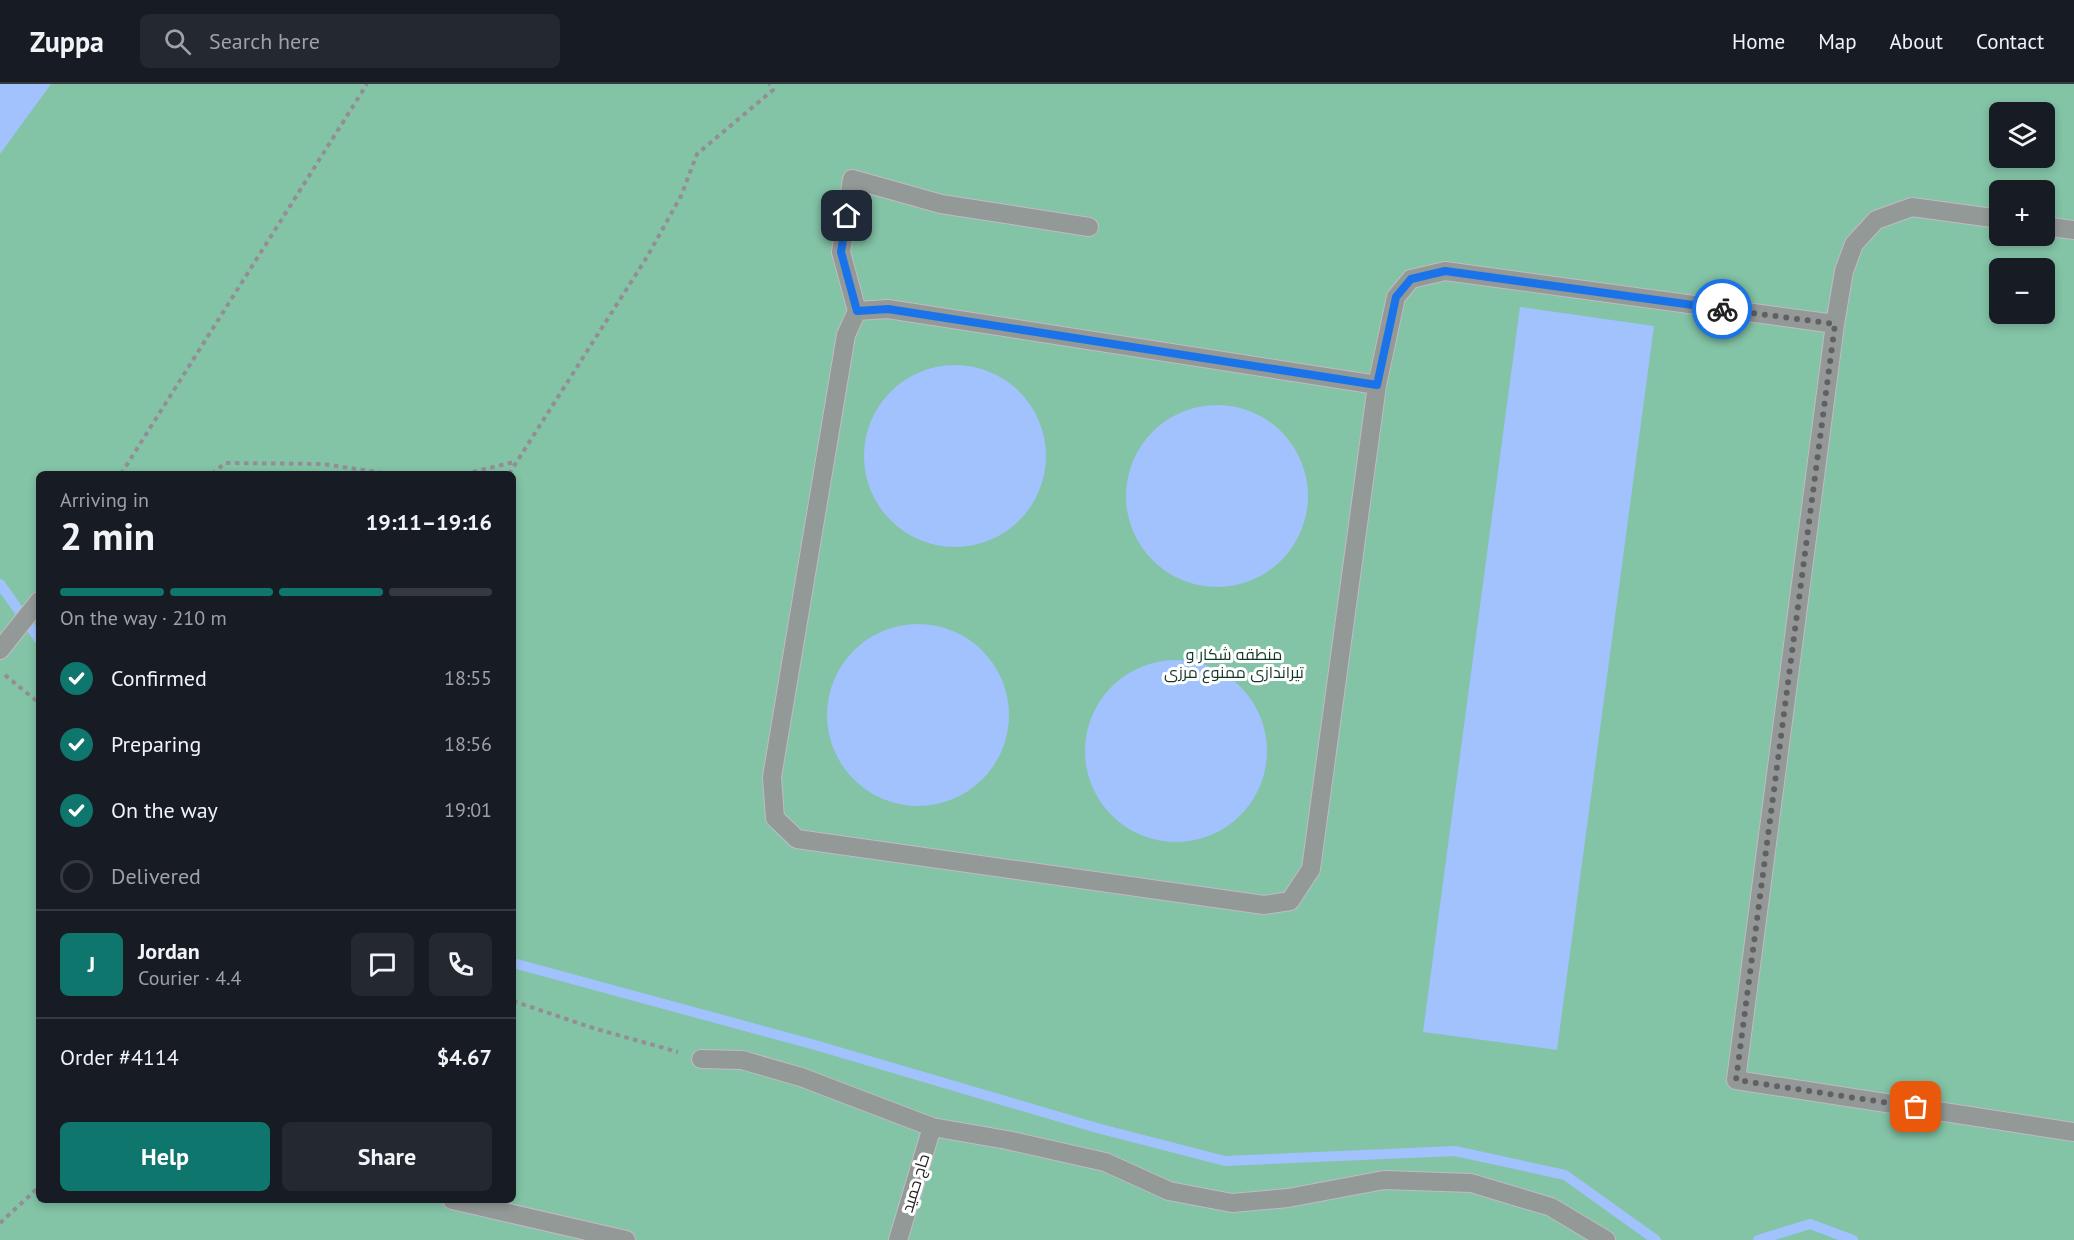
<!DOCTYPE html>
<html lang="en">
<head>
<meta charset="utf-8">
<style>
	body { margin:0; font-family:"PT Sans",Cairo,sans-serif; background:#242831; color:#f1f3f6; height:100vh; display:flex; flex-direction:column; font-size:22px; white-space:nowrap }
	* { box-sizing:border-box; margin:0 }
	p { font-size:20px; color:#9ea1a6 }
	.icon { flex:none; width:33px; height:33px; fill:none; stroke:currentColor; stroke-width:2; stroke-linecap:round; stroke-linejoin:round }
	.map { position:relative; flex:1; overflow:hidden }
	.drawer { position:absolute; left:36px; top:387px; width:480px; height:732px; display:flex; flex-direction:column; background:#171b24; border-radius:9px; box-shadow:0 3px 9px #0003 }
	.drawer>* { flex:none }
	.buttons { position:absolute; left:1989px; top:18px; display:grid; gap:12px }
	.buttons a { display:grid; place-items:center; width:66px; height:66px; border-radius:9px; background:#171b24; box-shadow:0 3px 9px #0003; font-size:30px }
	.pin { position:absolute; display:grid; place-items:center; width:51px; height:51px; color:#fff; margin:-26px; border-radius:12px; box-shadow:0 3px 9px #0006 }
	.courier { position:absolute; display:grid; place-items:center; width:60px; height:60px; margin:-30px; border:4px solid #1a73e8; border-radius:50%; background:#fff; color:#222; box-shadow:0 2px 8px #0007 }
	.headline em { font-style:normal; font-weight:600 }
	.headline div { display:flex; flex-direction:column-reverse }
	.headline { display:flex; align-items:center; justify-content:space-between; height:102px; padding:0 24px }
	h1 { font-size:39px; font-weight:600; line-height:45px }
	.bar { display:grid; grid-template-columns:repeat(4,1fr); gap:9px 6px; align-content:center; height:72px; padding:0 24px }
	.bar i { height:8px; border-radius:4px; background:#363941 }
	.bar .selected { background:#0f766e }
	.bar p { grid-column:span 4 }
	.line { display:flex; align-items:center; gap:15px; padding:0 24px; border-top:2px solid #363941 }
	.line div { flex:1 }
	.round { display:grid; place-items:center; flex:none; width:63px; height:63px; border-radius:9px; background:#242831 }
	ol { padding:0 24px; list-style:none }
	li { display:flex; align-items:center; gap:18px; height:66px }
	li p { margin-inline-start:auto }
	li .icon { padding:6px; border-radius:50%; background:#0f766e; color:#fff; stroke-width:4 }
	li:last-child { color:#9ea1a6 }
	li i { width:33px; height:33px; border:3px solid #363941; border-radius:50% }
	.primary-button { display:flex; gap:12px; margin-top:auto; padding:12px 24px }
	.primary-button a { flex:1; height:69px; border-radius:9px; background:#0f766e; color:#fff; font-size:24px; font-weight:600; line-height:69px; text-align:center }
	.primary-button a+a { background:#242831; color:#f1f3f6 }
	header { display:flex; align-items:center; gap:36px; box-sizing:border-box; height:84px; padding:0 30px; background:#171b24; border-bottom:2px solid #363941 }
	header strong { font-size:28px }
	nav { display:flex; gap:33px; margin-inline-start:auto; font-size:21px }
	.search { width:420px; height:54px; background:#242831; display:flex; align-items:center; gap:15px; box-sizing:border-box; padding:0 21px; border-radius:9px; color:#9ea1a6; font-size:22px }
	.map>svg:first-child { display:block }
</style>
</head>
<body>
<header>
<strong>Zuppa</strong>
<div class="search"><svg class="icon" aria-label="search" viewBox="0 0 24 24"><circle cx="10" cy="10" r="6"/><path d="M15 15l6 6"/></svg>Search here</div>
<nav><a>Home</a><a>Map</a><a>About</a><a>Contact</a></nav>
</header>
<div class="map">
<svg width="2074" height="1156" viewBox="0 0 2074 1156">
	<rect width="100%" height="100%" fill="#e7ddea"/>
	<path fill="#83c3a6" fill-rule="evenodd" d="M0 0H2074V1156H0ZM2000 28H2044V74H2000ZM2000 106H2044V152H2000ZM2000 184H2044V230H2000ZM39 390H513V1116H39Z"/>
	<path fill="#a2c2fd" d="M0 0H51L0 70Z
		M1520 223 1654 242 1557 966 1423 948Z
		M864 372a91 91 0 1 1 182 0a91 91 0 1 1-182 0Z
		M1126 412a91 91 0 1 1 182 0a91 91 0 1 1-182 0Z
		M827 631a91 91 0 1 1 182 0a91 91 0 1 1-182 0Z
		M1085 667a91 91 0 1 1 182 0a91 91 0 1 1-182 0Z"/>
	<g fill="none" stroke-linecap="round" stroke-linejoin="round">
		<path stroke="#a2c2fd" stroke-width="10" d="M0 500 39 555
			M513 879 815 961 1097 1044 1225 1077 1455 1067 1565 1091 1656 1156
			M1758 1156 1810 1140 1853 1156"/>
		<g stroke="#c3bac5" stroke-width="20">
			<path id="minor" d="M2000 135 1912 123 1876 136 1854 160 1844 187 1835 240 1736 996 2074 1048
				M2044 142 2074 146
				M857 227 841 168 852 95 941 120 1089 143
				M1377 301 888 225 857 227 846 251 772 693 775 734 797 755 1264 821 1290 817 1311 785 1377 301 1396 213 1411 195 1445 187 1835 240
				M0 566 39 517
				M701 975 742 976 801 993 932 1043 1007 1056 1105 1078 1169 1107 1232 1119 1288 1114 1384 1096 1471 1099 1551 1123 1606 1156
				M452 1116 626 1156
				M898 1156 932 1043"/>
		</g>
		<path stroke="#948d96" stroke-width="4" stroke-dasharray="4.5 4.5" stroke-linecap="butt" d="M121 390 367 0
			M212 390 225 379 323 380 390 390
			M464 390 514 378
			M509 390 647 173 681 112 697 70 773 6 769 0
			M5 591 39 619
			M513 917 593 944 678 968
			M0 1139 39 1103"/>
		<use href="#minor" stroke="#929996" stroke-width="18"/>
	</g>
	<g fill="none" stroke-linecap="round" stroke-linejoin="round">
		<path stroke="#645e65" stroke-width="6" stroke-dasharray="0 10.8" d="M1722 225 1835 240 1736 996 1916 1023"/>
		<path stroke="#1a73e8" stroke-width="8" d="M847 132 841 168 857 227 888 225 1377 301 1396 213 1411 195 1445 187 1722 225"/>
	</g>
	<g text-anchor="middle" stroke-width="6" stroke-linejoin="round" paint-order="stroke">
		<g font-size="16" fill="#123628" stroke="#fff">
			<text x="1234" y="576">منطقه شکار و<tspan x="1234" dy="18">تیراندازی ممنوع مرزی</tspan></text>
		</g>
		<g font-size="16" fill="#1d191e" stroke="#fff">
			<text transform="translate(915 1099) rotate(-73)" y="6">حاج حمید</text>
		</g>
	</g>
</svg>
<div class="buttons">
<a><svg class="icon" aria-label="layers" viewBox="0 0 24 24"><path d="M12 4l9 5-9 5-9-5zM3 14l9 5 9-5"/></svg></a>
<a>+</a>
<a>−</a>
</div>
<div class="pin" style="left:1916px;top:1023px;background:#ea580c"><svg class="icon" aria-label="bag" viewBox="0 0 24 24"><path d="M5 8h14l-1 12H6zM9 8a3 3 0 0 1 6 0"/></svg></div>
<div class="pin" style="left:847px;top:132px;background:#1f2937"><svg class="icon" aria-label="home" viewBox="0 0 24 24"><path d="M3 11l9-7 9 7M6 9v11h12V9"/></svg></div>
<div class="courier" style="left:1722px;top:225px"><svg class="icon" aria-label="bike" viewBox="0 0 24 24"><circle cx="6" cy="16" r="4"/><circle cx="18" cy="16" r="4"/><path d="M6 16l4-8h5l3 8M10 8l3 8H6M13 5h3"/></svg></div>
<section class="drawer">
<div class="headline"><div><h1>2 min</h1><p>Arriving in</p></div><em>19:11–19:16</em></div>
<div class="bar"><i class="selected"></i><i class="selected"></i><i class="selected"></i><i></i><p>On the way · 210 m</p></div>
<ol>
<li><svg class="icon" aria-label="check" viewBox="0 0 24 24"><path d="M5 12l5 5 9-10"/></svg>Confirmed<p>18:55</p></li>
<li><svg class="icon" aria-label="check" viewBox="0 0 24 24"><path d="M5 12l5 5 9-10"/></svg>Preparing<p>18:56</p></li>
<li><svg class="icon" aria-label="check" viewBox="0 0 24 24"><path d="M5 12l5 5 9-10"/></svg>On the way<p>19:01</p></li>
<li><i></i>Delivered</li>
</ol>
<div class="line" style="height:108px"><b class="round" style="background:#0f766e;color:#fff">J</b><div><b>Jordan</b><p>Courier · 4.4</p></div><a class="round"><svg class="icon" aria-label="chat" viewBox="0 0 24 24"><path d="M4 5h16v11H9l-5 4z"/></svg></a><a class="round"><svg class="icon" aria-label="phone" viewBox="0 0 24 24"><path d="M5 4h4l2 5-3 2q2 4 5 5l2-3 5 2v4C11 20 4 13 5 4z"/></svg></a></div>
<div class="line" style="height:78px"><div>Order #4114</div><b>$4.67</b></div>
<div class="primary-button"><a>Help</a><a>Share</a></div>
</section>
</div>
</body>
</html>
